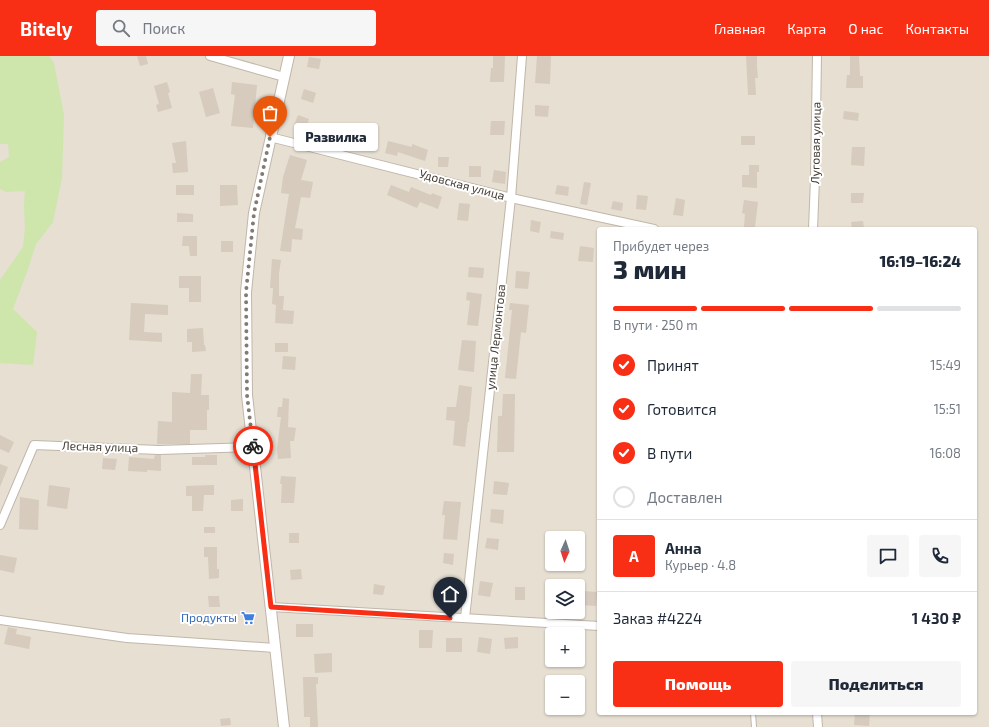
<!DOCTYPE html>
<html lang="ru">
<head>
<meta charset="utf-8">
<style>
	body { margin:0; font-family:"Exo 2",sans-serif; background:#f6f6f7; color:#1f2937; height:100vh; display:flex; flex-direction:column; font-size:15px; white-space:nowrap }
	* { box-sizing:border-box; margin:0 }
	p { font-size:13px; color:#747a83 }
	.icon { flex:none; width:22px; height:22px; fill:none; stroke:currentColor; stroke-width:2; stroke-linecap:round; stroke-linejoin:round }
	.map { position:relative; flex:1; overflow:hidden }
	.details { position:absolute; left:597px; top:171px; width:380px; height:488px; display:flex; flex-direction:column; background:#fff; border-radius:4px; box-shadow:0 1px 3px #0004 }
	.details>* { flex:none }
	.needle { width:26px; rotate:183deg }
	.buttons { position:absolute; left:545px; top:475px; display:grid; gap:8px }
	.buttons a { display:grid; place-items:center; width:40px; height:40px; border-radius:4px; background:#fff; box-shadow:0 1px 3px #0004; font-size:20px }
	.pin { position:absolute; display:grid; place-items:center; width:34px; height:34px; color:#fff; margin:-41px -17px; border-radius:50% 50% 50% 0; rotate:-45deg; box-shadow:0 0 4px #0007 }
	.pin .icon { rotate:45deg }
	.courier { position:absolute; display:grid; place-items:center; width:40px; height:40px; margin:-20px; border:3px solid #f82e15; border-radius:50%; background:#fff; color:#222; box-shadow:0 1px 5px #0007 }
	.bubble { position:absolute; height:28px; border-radius:4px; background:#fff; box-shadow:0 1px 3px #0004; font-size:13px; font-weight:800; line-height:28px; text-align:center }
	.summary em { font-style:normal; font-weight:800 }
	.summary div { display:flex; flex-direction:column-reverse }
	.summary { display:flex; align-items:center; justify-content:space-between; height:68px; padding:0 16px }
	h1 { font-size:26px; font-weight:800; line-height:30px }
	.bar { display:grid; grid-template-columns:repeat(4,1fr); gap:6px 4px; align-content:center; height:48px; padding:0 16px }
	.bar i { height:5px; border-radius:3px; background:#e0e1e3 }
	.bar .on { background:#f82e15 }
	.bar p { grid-column:span 4 }
	.line { display:flex; align-items:center; gap:10px; padding:0 16px; border-top:1px solid #e0e1e3 }
	.line div { flex:1 }
	.round { display:grid; place-items:center; flex:none; width:42px; height:42px; border-radius:4px; background:#f6f6f7 }
	ol { padding:0 16px; list-style:none }
	li { display:flex; align-items:center; gap:12px; height:44px }
	li p { margin-inline-start:auto }
	li .icon { padding:4px; border-radius:50%; background:#f82e15; color:#fff; stroke-width:4 }
	li:last-child { color:#747a83 }
	li i { width:22px; height:22px; border:2px solid #e0e1e3; border-radius:50% }
	.action { display:flex; gap:8px; margin-top:auto; padding:8px 16px }
	.action a { flex:1; height:46px; border-radius:4px; background:#f82e15; color:#fff; font-size:16px; font-weight:800; line-height:46px; text-align:center }
	.action a+a { background:#f6f6f7; color:#1f2937 }
	header { display:flex; align-items:center; gap:24px; box-sizing:border-box; height:56px; padding:0 20px; background:#f82e15; color:#fff }
	header strong { font-size:19px }
	nav { display:flex; gap:22px; margin-inline-start:auto; font-size:14px }
	.search { width:280px; height:36px; background:#f6f6f7; display:flex; align-items:center; gap:10px; box-sizing:border-box; padding:0 14px; border-radius:4px; color:#747a83; font-size:15px }
	.map>svg:first-child { display:block }
</style>
</head>
<body>
<header>
<strong>Bitely</strong>
<div class="search"><svg class="icon" aria-label="search" viewBox="0 0 24 24"><circle cx="10" cy="10" r="6"/><path d="M15 15l6 6"/></svg>Поиск</div>
<nav><a>Главная</a><a>Карта</a><a>О нас</a><a>Контакты</a></nav>
</header>
<div class="map">
<svg width="989" height="671" viewBox="0 0 989 671">
	<rect width="100%" height="100%" fill="#f2ede4"/>
	<path fill="#e6dfd2" fill-rule="evenodd" d="M0 0H989V671H0ZM599 173H975V657H599ZM552 482H578V508H552ZM552 530H578V556H552ZM552 578H578V604H552ZM552 626H578V652H552Z"/>
	<path fill="#cee6ac" d="M0 0H49L54 7 64 59 62 122 53 166 36 188 28 213 13 253 37 276 33 309 0 307V224L23 191 25 172 24 150 25 135 6 136 0 133V106L9 101 8 88H0Z"/>
	<path fill="#d6cbbd" d="M137 0H146L148 8 140 10Z
		M493 0H505L504 26H490L491 12H493Z
		M537 0H551L550 28 535 27Z
		M746 0H757V11L758 22H755L756 39H748Z
		M850 0H859L860 20H863V32H846L847 19H850Z
		M309 1 321 3 319 13 307 11Z
		M167 26 170 36 168 37 172 52 158 56 156 49 159 48 154 30Z
		M232 26 257 29 253 72 231 70 235 39 231 38Z
		M213 32 220 57 206 61 199 36Z
		M304 33 316 37 313 47 301 43Z
		M535 49 549 50 548 61 535 60Z
		M844 55 859 57 858 65 843 63Z
		M298 59 309 63 306 73 294 69Z
		M491 65H505L504 79H490Z
		M352 72 370 77 366 92 348 87Z
		M741 80H755V89H741Z
		M186 85 188 116 173 117 172 107H176L172 87Z
		M388 85 412 91V88L428 94 425 105 398 96 397 100 385 97Z
		M852 91H865L864 110 851 109Z
		M290 99 307 104 301 124 313 126 310 142 301 141 295 172 303 173 302 184 292 183 291 196 280 195 289 138 281 137 283 121Z
		M438 101H449L448 111H438Z
		M749 109H759V116H757V132L742 131V119H749Z
		M469 110H481V121H469Z
		M494 114 506 116 505 128 492 126Z
		M584 126 591 127 587 149 580 148Z
		M176 129H194V139H176Z
		M220 129H237L238 149 220 150Z
		M391 129 409 136 411 131 431 139 432 137 442 141 438 153 420 146 417 152 387 139Z
		M557 129 569 131 568 140 555 138Z
		M851 137H864L863 147H851Z
		M637 139 648 140 646 154 636 153Z
		M676 142 685 144 683 160 673 159Z
		M744 144 758 146 755 171H744L745 158 742 157Z
		M613 145 623 147 622 155 611 153Z
		M459 147 470 148 468 165 457 164Z
		M177 157 193 158V166H177Z
		M531 164 541 166 539 177 530 175Z
		M863 165 864 172 852 173 851 166Z
		M551 175 564 177 563 184 550 182Z
		M183 180H197V200H190L189 190H182Z
		M221 185H233V196H221Z
		M580 190 594 192 593 206 578 205Z
		M272 203 281 204 279 217V240H284L283 254 294 255 293 268 275 267 276 249 272 248 273 232H270Z
		M469 211 484 212 483 222 468 221Z
		M516 215 530 216 528 233 515 232Z
		M179 220H201V246H189V232H179Z
		M467 236 482 238 478 270 467 269 470 245 466 244Z
		M131 247 168 249V259L145 258 144 276 162 277V286L129 284Z
		M510 247 529 249 526 277 521 276 516 323 505 322 512 254H509Z
		M203 272 204 289H205L206 295 192 296V286H187V273Z
		M462 284 476 285 474 316 458 314Z
		M275 287H288V296H275Z
		M283 300 296 301 295 314 282 313Z
		M191 318H202L201 339H209V354H207V374H190V388H157L158 365 172 366V336L190 337Z
		M459 329 472 331 469 366H468L465 391 453 389 455 365 446 364 447 351H456Z
		M503 338H515L514 396H497L498 360H502Z
		M283 342 289 343 288 371 296 372 294 385H290L291 402 278 403 277 393 281 361H277L278 351H282Z
		M0 379 14 386 9 397 0 393Z
		M155 399H161V415L147 414V416L128 415 129 401 154 403Z
		M205 399H217V409H192V401H205Z
		M103 402 117 403 115 414 102 413Z
		M0 408 8 411 0 431Z
		M281 420 296 421 294 447H281L282 428H280Z
		M494 425 509 427 507 439 493 438Z
		M49 429 70 432 67 453 47 450Z
		M214 429V439H204L203 455H192V440H186V430Z
		M20 441 39 444 38 474 19 473Z
		M243 443V455H231V444Z
		M444 445 461 446 457 484 443 483 445 459H442Z
		M491 453 504 454 503 468 490 466Z
		M204 471H215V477H204Z
		M289 477H299V487H289Z
		M487 482 499 483 498 494 485 492Z
		M204 491H217V513H219V522L209 523 208 501H204Z
		M444 497 454 498 453 509 443 507Z
		M0 499 17 502 14 517 0 514Z
		M301 513 302 523 291 524 290 514Z
		M480 525 493 527 490 541 478 539Z
		M374 528 385 530 383 539 373 538Z
		M515 531H525V544H515Z
		M583 535 597 536 596 550 582 549Z
		M208 540H219L220 551H209Z
		M296 568H313V581H296Z
		M8 571 17 573 16 578 31 581 29 593 4 588Z
		M419 574H433L432 592H419Z
		M479 581 492 583 490 598 477 596Z
		M518 581V592L505 593 504 582Z
		M446 582H462V596H446Z
		M332 597V616L315 617 314 598Z
		M303 621H318V628H316L318 671H310V661H304Z
		M855 657H870L869 670 854 669Z
		M230 662 231 669 221 670 220 663Z"/>
	<g fill="none" stroke-linecap="round" stroke-linejoin="round">
		<g stroke="#c0b7aa" stroke-width="6">
			<path id="service" d="M753 657 754 671"/>
		</g>
		<g stroke="#c0b7aa" stroke-width="10">
			<path id="minor" d="M210 0 284 21
				M270 81 511 142 654 173
				M813 173 815 123 817 0
				M0 469 34 389 159 394 253 391
				M271 551 599 570
				M465 562 511 142 522 0
				M0 564 127 582 275 592
				M817 657 818 671"/>
		</g>
		<g stroke="#c0b7aa" stroke-width="12">
			<path id="tertiary" d="M284 671 247 339 246 236 254 157 289 0"/>
		</g>
		<use href="#service" stroke="#fff" stroke-width="4"/>
		<use href="#minor" stroke="#fff" stroke-width="8"/>
		<use href="#tertiary" stroke="#fff" stroke-width="10"/>
	</g>
	<g fill="none" stroke-linecap="round" stroke-linejoin="round">
		<path stroke="#817b72" stroke-width="4" stroke-dasharray="0 7.2" d="M253 390 247 339 246 236 254 157 270 81"/>
		<path stroke="#f82e15" stroke-width="5" d="M253 390 271 551 450 562"/>
	</g>
	<defs>
		<g id="supermarket-bare" transform="scale(1.08)"><path d="M-6-5.5h2.5l.6 2H6L4.5 2H-2.5L-4.4-4H-6ZM-1.5 3.2a1.3 1.3 0 1 0 .1 0ZM3 3.2a1.3 1.3 0 1 0 .1 0Z" fill="#3f7fe0" stroke="#fff" stroke-width="2.5" paint-order="stroke"/></g>
	</defs>
	<g fill-rule="evenodd">
		<use href="#supermarket-bare" x="248" y="562"/>
	</g>
	<g text-anchor="middle" stroke-width="4" stroke-linejoin="round" paint-order="stroke">
		<g font-size="12" fill="#443d34" stroke="#fff">
			<text transform="translate(816 87) rotate(-89)" y="4">Луговая улица</text>
			<text transform="translate(462 129) rotate(15)" y="4">Удовская улица</text>
			<text transform="translate(496 281) rotate(-84)" y="4">улица Лермонтова</text>
			<text transform="translate(100 391) rotate(2)" y="4">Лесная улица</text>
		</g>
		<g font-size="12" fill="#366cbe" stroke="#fff" text-anchor="end">
			<text x="237" y="566">Продукты</text>
		</g>
	</g>
</svg>
<div class="buttons">
<a><svg class="needle" viewBox="-14 -14 28 28"><path d="M0-13l5 13h-10z" fill="#e53935"/><path d="M0 13l5-13h-10z" fill="#747a83"/></svg></a>
<a><svg class="icon" aria-label="layers" viewBox="0 0 24 24"><path d="M12 4l9 5-9 5-9-5zM3 14l9 5 9-5"/></svg></a>
<a>+</a>
<a>−</a>
</div>
<div class="pin" style="left:270px;top:81px;background:#ea580c"><svg class="icon" aria-label="bag" viewBox="0 0 24 24"><path d="M5 8h14l-1 12H6zM9 8a3 3 0 0 1 6 0"/></svg></div>
<div class="pin" style="left:450px;top:562px;background:#1f2937"><svg class="icon" aria-label="home" viewBox="0 0 24 24"><path d="M3 11l9-7 9 7M6 9v11h12V9"/></svg></div>
<div class="courier" style="left:253px;top:390px"><svg class="icon" aria-label="bike" viewBox="0 0 24 24"><circle cx="6" cy="16" r="4"/><circle cx="18" cy="16" r="4"/><path d="M6 16l4-8h5l3 8M10 8l3 8H6M13 5h3"/></svg></div>
<div class="bubble" style="left:294px;top:67px;width:84px">Развилка</div>
<section class="details">
<div class="summary"><div><h1>3 мин</h1><p>Прибудет через</p></div><em>16:19–16:24</em></div>
<div class="bar"><i class="on"></i><i class="on"></i><i class="on"></i><i></i><p>В пути · 250 m</p></div>
<ol>
<li><svg class="icon" aria-label="check" viewBox="0 0 24 24"><path d="M5 12l5 5 9-10"/></svg>Принят<p>15:49</p></li>
<li><svg class="icon" aria-label="check" viewBox="0 0 24 24"><path d="M5 12l5 5 9-10"/></svg>Готовится<p>15:51</p></li>
<li><svg class="icon" aria-label="check" viewBox="0 0 24 24"><path d="M5 12l5 5 9-10"/></svg>В пути<p>16:08</p></li>
<li><i></i>Доставлен</li>
</ol>
<div class="line" style="height:72px"><b class="round" style="background:#f82e15;color:#fff">А</b><div><b>Анна</b><p>Курьер · 4.8</p></div><a class="round"><svg class="icon" aria-label="chat" viewBox="0 0 24 24"><path d="M4 5h16v11H9l-5 4z"/></svg></a><a class="round"><svg class="icon" aria-label="phone" viewBox="0 0 24 24"><path d="M5 4h4l2 5-3 2q2 4 5 5l2-3 5 2v4C11 20 4 13 5 4z"/></svg></a></div>
<div class="line" style="height:52px"><div>Заказ #4224</div><b>1 430 ₽</b></div>
<div class="action"><a>Помощь</a><a>Поделиться</a></div>
</section>
</div>
</body>
</html>
